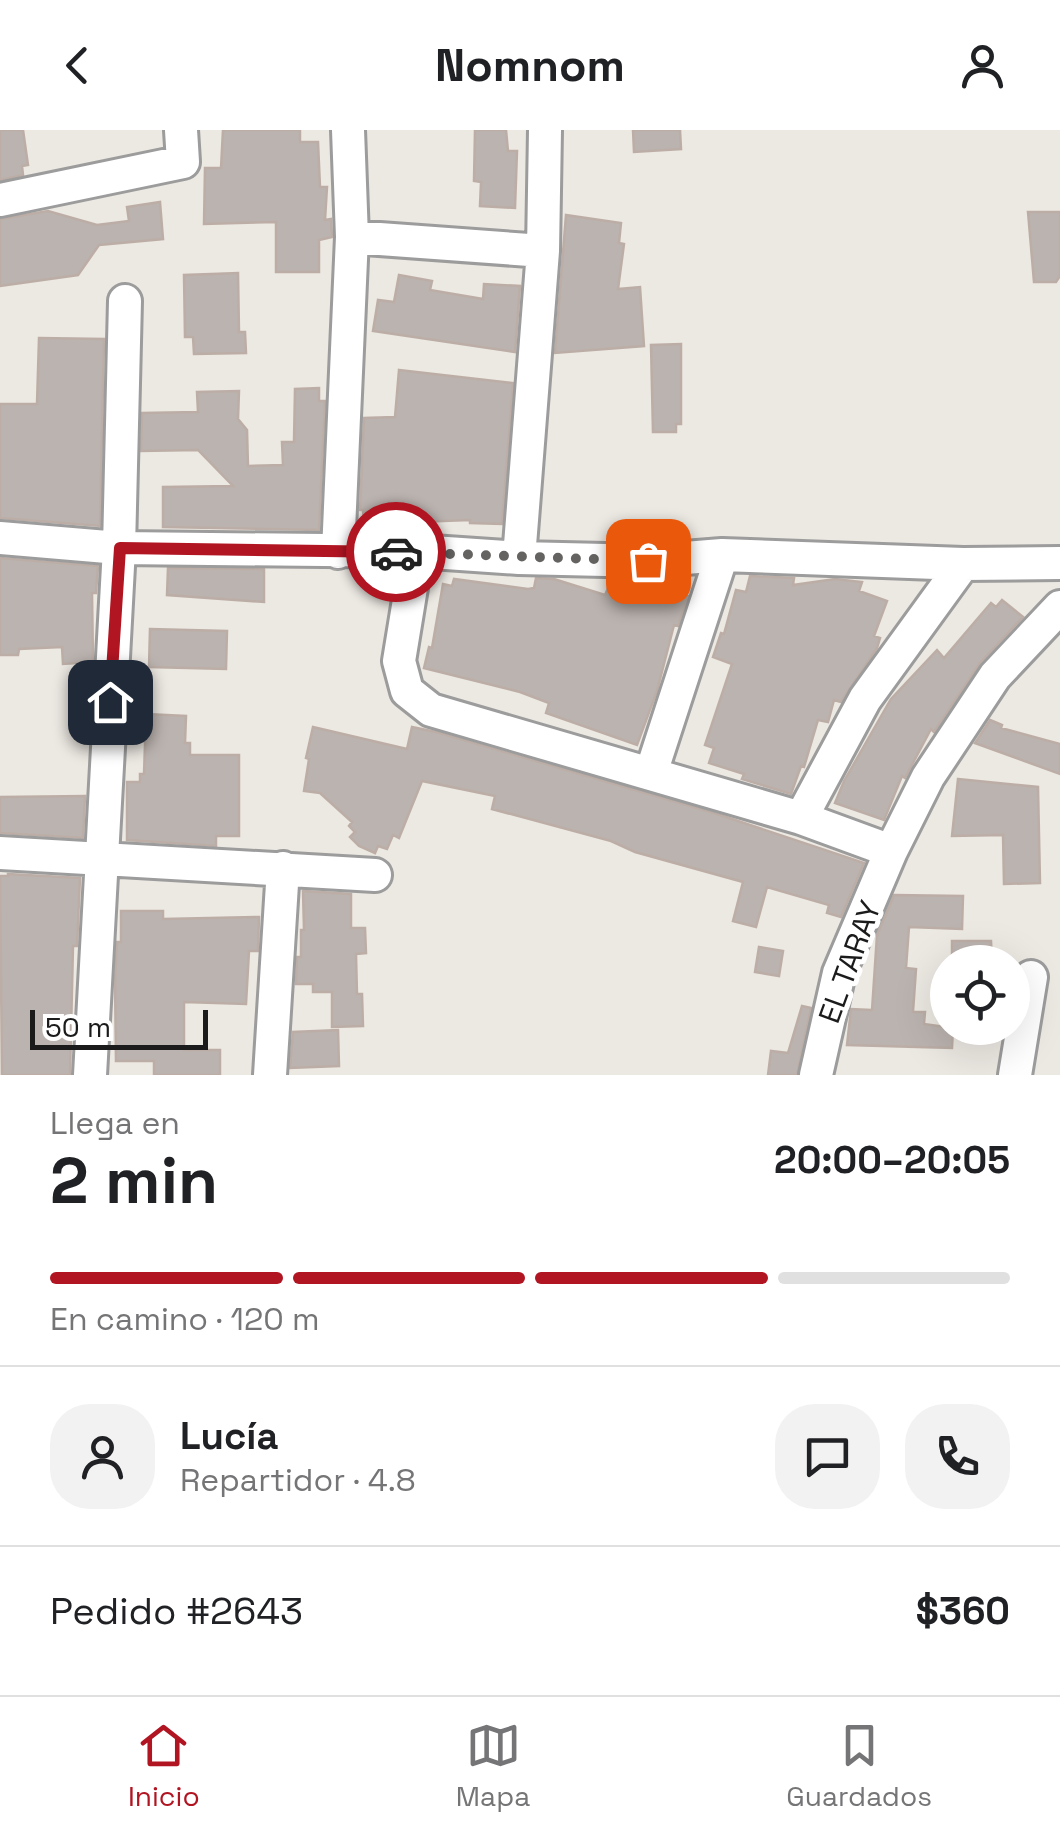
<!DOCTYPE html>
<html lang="es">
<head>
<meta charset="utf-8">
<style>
	body { margin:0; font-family:"Space Grotesk",sans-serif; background:#f2f2f2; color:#202124; height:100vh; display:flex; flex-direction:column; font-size:38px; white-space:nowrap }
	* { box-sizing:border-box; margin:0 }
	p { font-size:32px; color:#757577 }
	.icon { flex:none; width:55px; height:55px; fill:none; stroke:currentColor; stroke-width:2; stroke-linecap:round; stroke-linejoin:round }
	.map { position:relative; height:945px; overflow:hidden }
	.drawer { display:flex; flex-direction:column; background:#fff; flex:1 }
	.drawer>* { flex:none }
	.controls { position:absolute; left:930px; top:815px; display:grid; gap:20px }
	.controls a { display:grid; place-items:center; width:100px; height:100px; border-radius:50%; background:#fff; box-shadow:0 10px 40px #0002; font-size:50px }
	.scale { position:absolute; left:30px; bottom:25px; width:178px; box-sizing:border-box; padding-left:10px; border:5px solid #1b1b1b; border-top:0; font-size:28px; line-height:35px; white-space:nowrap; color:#1b1b1b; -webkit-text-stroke:8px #fff; paint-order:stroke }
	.pin { position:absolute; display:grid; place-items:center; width:85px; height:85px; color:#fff; margin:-42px; border-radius:20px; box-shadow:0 5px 15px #0006 }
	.courier { position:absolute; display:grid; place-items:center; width:100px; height:100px; margin:-50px; border:8px solid #b11522; border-radius:50%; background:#fff; color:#222; box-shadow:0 2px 12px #0007 }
	.summary em { font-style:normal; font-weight:600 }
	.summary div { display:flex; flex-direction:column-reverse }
	.summary { display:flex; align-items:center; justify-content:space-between; height:170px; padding:0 50px }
	h1 { font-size:65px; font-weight:600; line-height:75px }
	.bar { display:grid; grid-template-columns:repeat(4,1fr); gap:15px 10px; align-content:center; height:120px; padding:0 50px }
	.bar i { height:12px; border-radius:8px; background:#e0e0e0 }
	.bar .on { background:#b11522 }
	.bar p { grid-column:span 4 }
	.line { display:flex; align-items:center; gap:25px; padding:0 50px; border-top:2px solid #e0e0e0 }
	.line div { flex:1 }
	.round { display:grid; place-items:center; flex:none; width:105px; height:105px; border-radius:40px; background:#f2f2f2 }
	header { display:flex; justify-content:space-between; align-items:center; height:130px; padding:0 50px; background:#fff; font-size:45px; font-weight:600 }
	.dock { display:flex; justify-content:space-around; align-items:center; height:140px; border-top:2px solid #e0e0e0; background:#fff; font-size:28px; color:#757577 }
	.dock a { display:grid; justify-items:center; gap:5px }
	.dock .on { color:#b11522 }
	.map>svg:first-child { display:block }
</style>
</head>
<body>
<header><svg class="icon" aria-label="back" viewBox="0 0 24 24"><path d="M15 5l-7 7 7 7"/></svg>Nomnom<svg class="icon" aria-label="person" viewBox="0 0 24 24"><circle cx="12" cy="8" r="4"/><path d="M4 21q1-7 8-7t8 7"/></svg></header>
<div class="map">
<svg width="1060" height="945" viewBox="0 0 1060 945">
	<rect width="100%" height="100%" fill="#ece8e2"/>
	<path fill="#bbb3af" stroke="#bcaea6" stroke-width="2.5" d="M0 0H23L28 35 22 36 23 45 0 50Z
		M223 0H300V12H318L320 57H327L325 90 331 89 332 107 319 110V142H276V92L204 94 205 38H221Z
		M475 0H506L508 21H517L515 78 480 76 481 52 474 51Z
		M633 0H680L681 19 634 22Z
		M160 72 163 109 99 115 78 145 0 156V89L48 81 97 95 129 91 127 77Z
		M1028 82H1060V146L1056 152H1034Z
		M566 85 621 93 619 113 624 114 618 159 640 157 644 216 555 223Z
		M238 143 239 202H245L246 223 194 224 193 207H185L184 145Z
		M399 145 432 151 430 160 483 169 484 154 520 156 515 222 373 201 378 170 394 172Z
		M39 208 104 209 100 396 0 388V274H37Z
		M681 214V294H676V302H653L651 215Z
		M399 240 513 253 502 394 470 393V390L364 394 363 380H360L364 288 395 287Z
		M319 258V271H325L319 400 163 397V357L233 356 198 320 141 321 142 283 198 282 197 262 239 261 238 289 247 300 248 336 283 335 282 312H294L295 259Z
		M0 428 98 436 96 463H92L93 532 63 534 62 517 19 519 18 525H0Z
		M168 438 264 439V472L167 465Z
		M750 446 794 448 793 455 835 449 862 452 859 461 887 471 874 506 880 508 877 518 841 572 834 570 828 592 818 590 804 637 801 636 791 664 742 649 744 644 709 633 714 618 705 615 732 534 713 527 721 503 724 504 736 460 746 462Z
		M536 448 554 449 605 465 609 456 632 465 638 451 688 466 678 496 674 495 657 561 637 615 546 583 549 573 520 562 424 538 429 517 432 518 443 454 452 456 454 449 528 459 534 458Z
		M1002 470 1023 487 980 533 934 602 931 599 905 648 902 646 884 690 835 673 844 651 891 569 937 520 944 528 991 473 996 477Z
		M150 499 227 501 226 539 149 537Z
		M146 584 186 586 185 613H190V625H239V706H216V716L127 710V652H140V644H144Z
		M990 590 1002 595 1001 598 1060 614V644L975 613Z
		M313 597 407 619 412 597 436 602 714 683 864 733 841 787 827 783 829 775 767 757 756 797 733 791 743 752 635 722 611 711 492 679 495 666 422 651 399 708 393 705 387 719 378 716 375 723 359 716 350 707 355 702 349 696 352 692 320 663 304 661 309 629 306 628Z
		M958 649 1038 657 1040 753 1004 754 1003 705 952 706Z
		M85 666 83 708 0 703V667Z
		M8 744 80 748 77 816H73L70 945H2L0 746H8Z
		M303 761 351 764V798H365L366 823 356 824 357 864H362L363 896 332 897V862H313V854H296L297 827H301V800H304Z
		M894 765 963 766 962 799 909 797 906 838 916 839 913 882H925L924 894 953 898 952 918 847 915 851 879 872 880 877 805Z
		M121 781H163V789L259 787 258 821H249L246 874 184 872V920H220V945H154V931H116L115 850 117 812H121Z
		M952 811H991L992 832H952Z
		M759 817 783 821 779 846 755 842Z
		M802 876 811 878 797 945H768L771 921 788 923Z
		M338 900 339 936 290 938 293 902Z"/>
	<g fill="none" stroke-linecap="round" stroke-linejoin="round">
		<g stroke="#9c9c9c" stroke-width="38">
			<path id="minor" d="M0 70 183 32 181 0
				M352 107 543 121
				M0 408 119 418 417 421 519 428 648 431 722 425 963 434 1060 433
				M417 421 399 531 407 561 431 580 801 688 891 721
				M338 422 352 107 348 0
				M519 428 543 121 545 0
				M651 643 722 425
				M801 688 865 569 963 434
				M0 723 375 745
				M90 945 119 418 125 171
				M270 945 283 738
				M816 945 839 843 891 721 928 647 995 546 1060 477
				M1015 945 1031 847"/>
		</g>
		<use href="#minor" stroke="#fff" stroke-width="32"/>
	</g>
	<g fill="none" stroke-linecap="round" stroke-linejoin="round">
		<path stroke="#646361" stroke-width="10" stroke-dasharray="0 18" d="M396 422 648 431"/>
		<path stroke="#b11522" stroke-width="12" d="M110 572 120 418 396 422"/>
	</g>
	<g text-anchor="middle" stroke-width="10" stroke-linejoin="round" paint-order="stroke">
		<g font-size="30" fill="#1b1b1b" stroke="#fff">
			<text transform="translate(850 832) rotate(-70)" y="10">EL TARAY</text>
		</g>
	</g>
</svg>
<div class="controls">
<a><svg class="icon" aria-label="locate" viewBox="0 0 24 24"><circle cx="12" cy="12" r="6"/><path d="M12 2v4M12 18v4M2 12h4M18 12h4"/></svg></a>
</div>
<div class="scale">50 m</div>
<div class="pin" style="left:648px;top:431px;background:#ea580c"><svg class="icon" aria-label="bag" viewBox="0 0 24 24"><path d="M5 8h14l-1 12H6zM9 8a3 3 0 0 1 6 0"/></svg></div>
<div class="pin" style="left:110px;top:572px;background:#1f2937"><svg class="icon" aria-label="home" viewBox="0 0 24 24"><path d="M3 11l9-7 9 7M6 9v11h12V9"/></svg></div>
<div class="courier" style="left:396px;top:422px"><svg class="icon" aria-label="car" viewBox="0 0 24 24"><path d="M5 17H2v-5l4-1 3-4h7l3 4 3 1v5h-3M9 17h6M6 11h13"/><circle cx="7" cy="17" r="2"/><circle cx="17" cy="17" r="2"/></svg></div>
</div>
<section class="drawer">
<div class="summary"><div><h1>2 min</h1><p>Llega en</p></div><em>20:00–20:05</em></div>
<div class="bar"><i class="on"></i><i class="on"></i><i class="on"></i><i></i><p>En camino · 120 m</p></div>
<div class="line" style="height:180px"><a class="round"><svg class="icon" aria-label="person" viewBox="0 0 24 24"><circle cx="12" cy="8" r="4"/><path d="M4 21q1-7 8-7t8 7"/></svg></a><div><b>Lucía</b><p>Repartidor · 4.8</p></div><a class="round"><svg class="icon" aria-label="chat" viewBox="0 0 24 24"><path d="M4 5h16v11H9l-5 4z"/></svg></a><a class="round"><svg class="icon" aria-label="phone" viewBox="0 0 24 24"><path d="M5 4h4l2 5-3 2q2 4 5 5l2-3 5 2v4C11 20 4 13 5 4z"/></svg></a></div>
<div class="line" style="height:130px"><div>Pedido #2643</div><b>$360</b></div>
</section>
<nav class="dock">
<a class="on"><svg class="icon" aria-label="home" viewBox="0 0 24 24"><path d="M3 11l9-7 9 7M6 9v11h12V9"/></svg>Inicio</a>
<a><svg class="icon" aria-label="map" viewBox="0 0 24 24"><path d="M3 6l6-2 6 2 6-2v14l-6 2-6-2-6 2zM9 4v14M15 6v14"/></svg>Mapa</a>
<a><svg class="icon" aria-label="saved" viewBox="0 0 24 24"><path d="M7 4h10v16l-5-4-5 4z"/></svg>Guardados</a>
</nav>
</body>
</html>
